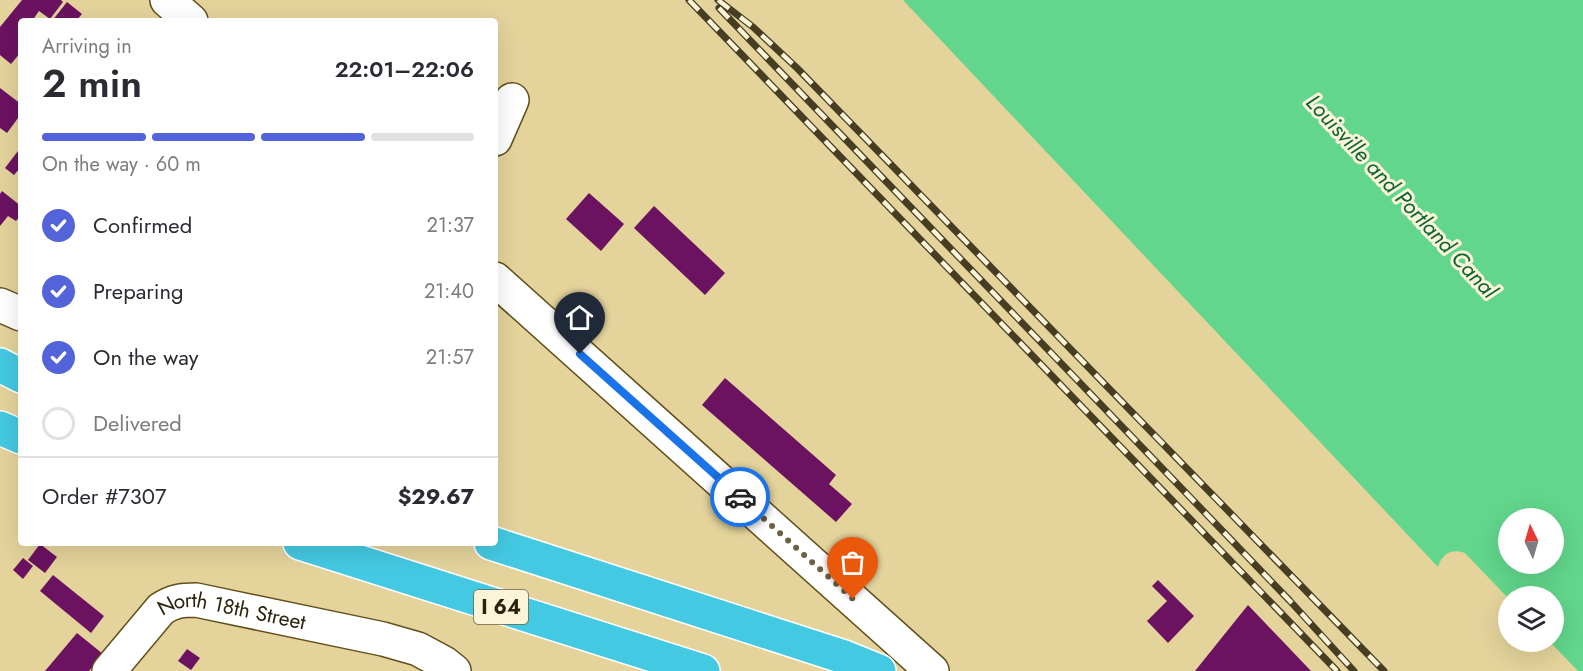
<!DOCTYPE html>
<html lang="en">
<head>
<meta charset="utf-8">
<style>
	body { margin:0; font-family:Jost,sans-serif; background:#f2f2f3; color:#2b2b33; height:100vh; display:flex; flex-direction:column; font-size:22px; white-space:nowrap }
	* { box-sizing:border-box; margin:0 }
	p { font-size:20px; color:#7c7c81 }
	.icon { flex:none; width:33px; height:33px; fill:none; stroke:currentColor; stroke-width:2; stroke-linecap:round; stroke-linejoin:round }
	.map { position:relative; flex:1; overflow:hidden }
	.details { position:absolute; left:18px; top:18px; width:480px; height:528px; display:flex; flex-direction:column; background:#fff; border-radius:6px; box-shadow:0 6px 24px #0002 }
	.details>* { flex:none }
	.needle { width:39px; rotate:355deg }
	.tools { position:absolute; left:1498px; top:508px; display:grid; gap:12px }
	.tools a { display:grid; place-items:center; width:66px; height:66px; border-radius:50%; background:#fff; box-shadow:0 6px 24px #0002; font-size:30px }
	.pin { position:absolute; display:grid; place-items:center; width:51px; height:51px; color:#fff; margin:-62px -26px; border-radius:50% 50% 50% 0; rotate:-45deg; box-shadow:0 0 6px #0007 }
	.pin .icon { rotate:45deg }
	.courier { position:absolute; display:grid; place-items:center; width:60px; height:60px; margin:-30px; border:4px solid #1a73e8; border-radius:50%; background:#fff; color:#222; box-shadow:0 2px 8px #0007 }
	.head em { font-style:normal; font-weight:600 }
	.head div { display:flex; flex-direction:column-reverse }
	.head { display:flex; align-items:center; justify-content:space-between; height:102px; padding:0 24px }
	h1 { font-size:39px; font-weight:600; line-height:45px }
	.bar { display:grid; grid-template-columns:repeat(4,1fr); gap:9px 6px; align-content:center; height:72px; padding:0 24px }
	.bar i { height:8px; border-radius:4px; background:#e1e1e2 }
	.bar .on { background:#5363d9 }
	.bar p { grid-column:span 4 }
	.line { display:flex; align-items:center; gap:15px; padding:0 24px; border-top:2px solid #e1e1e2 }
	.line div { flex:1 }
	ol { padding:0 24px; list-style:none }
	li { display:flex; align-items:center; gap:18px; height:66px }
	li p { margin-inline-start:auto }
	li .icon { padding:6px; border-radius:50%; background:#5363d9; color:#fff; stroke-width:4 }
	li:last-child { color:#7c7c81 }
	li i { width:33px; height:33px; border:3px solid #e1e1e2; border-radius:50% }
	.map>svg:first-child { display:block }
</style>
</head>
<body>
<div class="map">
<svg width="1583" height="671" viewBox="0 0 1583 671">
	<rect width="100%" height="100%" fill="#e4d39b"/>
	<path fill="#62d68c" fill-rule="evenodd" d="M903 0H1583V671H1578L1550 642H1554V597H1509V599L1465 553C1451 548 1442 554 1438 567ZM1509 519H1554V564H1509Z"/>
	<path fill="#6b1261" d="M22 0H61L63 2 50 19 39 11 32 21H21V52L11 64 0 55V27Z
		M67 2 82 14 76 21H52Z
		M0 88 21 104V114L7 133 0 128Z
		M18 151 21 154V167L14 175 5 168Z
		M2 191 21 206V215L16 221 8 216 0 226V194Z
		M589 193 624 224 601 251 566 219Z
		M654 206 725 273 705 295 634 228Z
		M725 378 836 475 829 484 852 504 836 522 702 405Z
		M40 544 57 557 45 573 28 560Z
		M23 558 33 566 23 579 13 570Z
		M53 575 104 616 91 633 40 591Z
		M1158 580 1194 616 1168 643 1147 621 1167 601 1152 586Z
		M1248 605 1311 671H1195Z
		M77 633 103 654 89 671H45Z
		M187 649 200 658 191 670 178 661Z"/>
	<g fill="none" stroke-linecap="round" stroke-linejoin="round">
		<g stroke="#5f5019" stroke-width="36">
			<g id="minor">
				<path d="M167 0 191 21"/>
				<path d="M495 139 512 100"/>
				<path d="M495 279 932 671"/>
				<path d="M0 305 21 314"/>
				<path id="s1" d="M109 671 161 609C173 601 182 600 196 600L383 639 418 649 444 663 454 671"/>
			</g>
		</g>
		<g stroke="#fff" stroke-width="36">
			<path id="highway" d="M0 365 21 376
				M0 428 21 437
				M300 543 703 671
				M491 543 844 657 879 671"/>
		</g>
		<use href="#minor" stroke="#fff" stroke-width="33"/>
		<use href="#highway" stroke="#44c9e2" stroke-width="33"/>
		<g stroke="#463d22" stroke-width="7">
			<path id="rail" d="M689 0 1337 671
				M718 0 753 27 797 68 1384 671
				M719 8 1290 601 1354 671"/>
		</g>
		<use href="#rail" stroke="#fcf4d8" stroke-width="4.5" stroke-dasharray="14" stroke-linecap="butt"/>
	</g>
	<g fill="none" stroke-linecap="round" stroke-linejoin="round">
		<path stroke="#6b613f" stroke-width="6" stroke-dasharray="0 10.8" d="M740 497 853 599"/>
		<path stroke="#1a73e8" stroke-width="8" d="M580 354 740 497"/>
	</g>
	<g text-anchor="middle" stroke-width="6" stroke-linejoin="round" paint-order="stroke">
		<rect fill="#fcf4d8" stroke="#69624a" stroke-width="1.5" x="474" y="590" width="54" height="34" rx="4.5"/>
		<g font-size="20" font-weight="bold" fill="#2a230d">
			<text x="501" y="614">I 64</text>
		</g>
		<g font-size="21" fill="#2a230d" stroke="#fcf4d8">
			<text dy="7" stroke="none"><textPath href="#s1" startOffset="154">North 18th Street</textPath></text>
		</g>
		<g font-size="22" font-style="italic" fill="#096334" stroke="#fcf4d8">
			<text transform="translate(1402 196) rotate(47)" y="8">Louisville and Portland Canal</text>
		</g>
	</g>
</svg>
<div class="tools">
<a><svg class="needle" viewBox="-14 -14 28 28"><path d="M0-13l5 13h-10z" fill="#e53935"/><path d="M0 13l5-13h-10z" fill="#7c7c81"/></svg></a>
<a><svg class="icon" aria-label="layers" viewBox="0 0 24 24"><path d="M12 4l9 5-9 5-9-5zM3 14l9 5 9-5"/></svg></a>
</div>
<div class="pin" style="left:853px;top:599px;background:#ea580c"><svg class="icon" aria-label="bag" viewBox="0 0 24 24"><path d="M5 8h14l-1 12H6zM9 8a3 3 0 0 1 6 0"/></svg></div>
<div class="pin" style="left:580px;top:354px;background:#1f2937"><svg class="icon" aria-label="home" viewBox="0 0 24 24"><path d="M3 11l9-7 9 7M6 9v11h12V9"/></svg></div>
<div class="courier" style="left:740px;top:497px"><svg class="icon" aria-label="car" viewBox="0 0 24 24"><path d="M5 17H2v-5l4-1 3-4h7l3 4 3 1v5h-3M9 17h6M6 11h13"/><circle cx="7" cy="17" r="2"/><circle cx="17" cy="17" r="2"/></svg></div>
<section class="details">
<div class="head"><div><h1>2 min</h1><p>Arriving in</p></div><em>22:01–22:06</em></div>
<div class="bar"><i class="on"></i><i class="on"></i><i class="on"></i><i></i><p>On the way · 60 m</p></div>
<ol>
<li><svg class="icon" aria-label="check" viewBox="0 0 24 24"><path d="M5 12l5 5 9-10"/></svg>Confirmed<p>21:37</p></li>
<li><svg class="icon" aria-label="check" viewBox="0 0 24 24"><path d="M5 12l5 5 9-10"/></svg>Preparing<p>21:40</p></li>
<li><svg class="icon" aria-label="check" viewBox="0 0 24 24"><path d="M5 12l5 5 9-10"/></svg>On the way<p>21:57</p></li>
<li><i></i>Delivered</li>
</ol>
<div class="line" style="height:78px"><div>Order #7307</div><b>$29.67</b></div>
</section>
</div>
</body>
</html>
